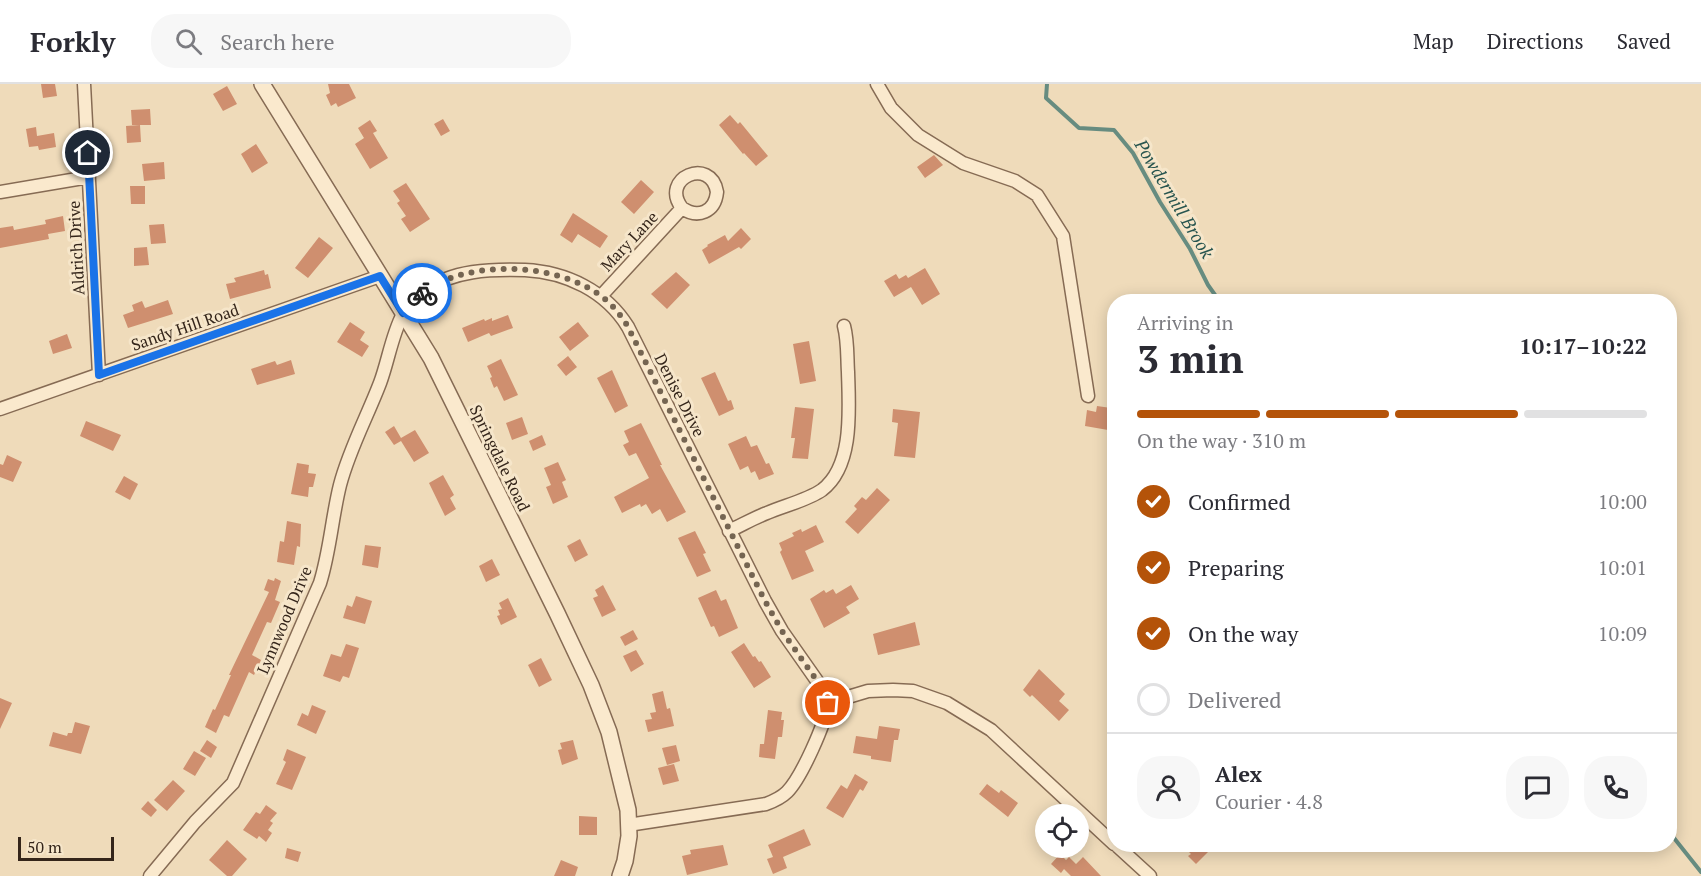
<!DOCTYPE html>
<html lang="en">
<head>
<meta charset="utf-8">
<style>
	body { margin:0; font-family:"PT Serif",serif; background:#f7f7f7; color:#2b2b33; height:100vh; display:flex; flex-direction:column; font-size:22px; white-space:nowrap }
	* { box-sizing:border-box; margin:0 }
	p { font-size:20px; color:#7c7c81 }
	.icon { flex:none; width:33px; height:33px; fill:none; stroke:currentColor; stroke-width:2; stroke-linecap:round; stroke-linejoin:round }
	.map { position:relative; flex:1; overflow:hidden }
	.sheet { position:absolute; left:1107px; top:210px; width:570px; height:558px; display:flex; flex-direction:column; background:#fff; border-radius:24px; box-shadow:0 3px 15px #0003 }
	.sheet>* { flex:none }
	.buttons { position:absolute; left:1035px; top:720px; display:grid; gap:12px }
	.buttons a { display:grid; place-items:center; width:54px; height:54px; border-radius:50%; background:#fff; box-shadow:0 3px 15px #0003; font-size:30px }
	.scale { position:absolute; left:18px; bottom:15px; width:96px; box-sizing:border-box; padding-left:6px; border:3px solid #34251a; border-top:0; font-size:16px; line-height:21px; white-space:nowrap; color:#34251a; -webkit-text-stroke:4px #f6e6ca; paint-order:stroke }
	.pin { position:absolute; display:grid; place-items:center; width:51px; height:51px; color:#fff; margin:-26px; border:3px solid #fff; border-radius:50%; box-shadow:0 2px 6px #0007 }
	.courier { position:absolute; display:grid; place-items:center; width:60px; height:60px; margin:-30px; border:4px solid #1a73e8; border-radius:50%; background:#fff; color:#222; box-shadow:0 2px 8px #0007 }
	.head em { font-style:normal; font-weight:700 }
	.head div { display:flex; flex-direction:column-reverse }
	.head { display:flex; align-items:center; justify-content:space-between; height:102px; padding:0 30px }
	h1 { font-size:39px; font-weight:700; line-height:45px }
	.bar { display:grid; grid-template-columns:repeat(4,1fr); gap:9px 6px; align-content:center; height:72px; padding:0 30px }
	.bar i { height:8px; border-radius:4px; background:#e1e1e2 }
	.bar .current { background:#b45309 }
	.bar p { grid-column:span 4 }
	.line { display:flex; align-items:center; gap:15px; padding:0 30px; border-top:2px solid #e1e1e2 }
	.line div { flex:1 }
	.round { display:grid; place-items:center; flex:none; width:63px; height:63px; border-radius:24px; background:#f7f7f7 }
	ol { padding:0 30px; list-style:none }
	li { display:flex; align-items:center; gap:18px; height:66px }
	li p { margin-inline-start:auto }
	li .icon { padding:6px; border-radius:50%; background:#b45309; color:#fff; stroke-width:4 }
	li:last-child { color:#7c7c81 }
	li i { width:33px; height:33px; border:3px solid #e1e1e2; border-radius:50% }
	header { display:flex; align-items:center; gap:36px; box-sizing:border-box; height:84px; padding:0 30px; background:#fff; border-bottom:2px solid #e1e1e2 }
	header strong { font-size:28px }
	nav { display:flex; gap:33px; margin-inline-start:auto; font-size:21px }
	.search { width:420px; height:54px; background:#f7f7f7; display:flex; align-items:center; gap:15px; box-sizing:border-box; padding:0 21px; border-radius:24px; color:#7c7c81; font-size:22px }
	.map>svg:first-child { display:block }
</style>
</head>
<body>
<header>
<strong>Forkly</strong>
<div class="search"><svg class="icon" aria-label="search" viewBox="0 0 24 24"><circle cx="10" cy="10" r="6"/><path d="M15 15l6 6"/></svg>Search here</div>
<nav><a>Map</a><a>Directions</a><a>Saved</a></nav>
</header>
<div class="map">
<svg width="1701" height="792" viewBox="0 0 1701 792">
	<rect width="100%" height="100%" fill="#efdbba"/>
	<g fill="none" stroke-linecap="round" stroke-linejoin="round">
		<path stroke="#678c80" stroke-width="4" d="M1047 0 1046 14 1079 44 1114 46 1133 69 1160 118 1190 165 1208 201 1220 218
			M1670 749 1701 788"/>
	</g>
	<path fill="#cf8f6f" d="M41 0H55L57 12 43 14Z
		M328 0H349L356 14 338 23 336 19 331 22 326 11 330 9Z
		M227 2 237 20 223 27 213 10Z
		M150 25 151 41H132L131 26Z
		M730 31 738 40 740 38 768 72 756 82 744 69 743 70 719 41Z
		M443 35 450 47 441 52 434 40Z
		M370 36 377 47 373 49 388 74 370 85 355 60 364 54 358 44Z
		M140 41 141 58 127 59 126 42Z
		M36 43 37 52 54 49 56 63 39 66 38 62 29 63 26 45Z
		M256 60 268 79 252 89 241 70Z
		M934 71 943 81 925 94 917 83Z
		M164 78 165 95 144 97 142 80Z
		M641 96 654 108 634 130 621 118Z
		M406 99 430 135 410 148 401 135 406 132 397 119 400 117 393 107Z
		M130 102H145V120H131Z
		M573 129 608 152 600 164 578 150 572 159 560 151Z
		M63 132 65 147 48 150 49 155 0 164V144L13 142 14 146 46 140 45 136Z
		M164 140 166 159 151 160 149 141Z
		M741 144 751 155 741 165 739 163 709 180 702 166 708 162 707 161 725 151 728 157Z
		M319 153 333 164 308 194 295 184Z
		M147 163 149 181 134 182V164Z
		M925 184 940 210 922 221 911 203 894 213 884 197 896 190 899 195 906 191 908 194Z
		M264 186 265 191 268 190 271 204 230 215 226 200 236 198 234 194Z
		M676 188 690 201 667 225 651 210Z
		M168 216 173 230 128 244 123 231 134 227 132 221 142 217 145 224Z
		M508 231 513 244 491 252 489 249 468 258 462 244 484 235 485 237 492 234V237Z
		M350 238 365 248 360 256 369 262 362 273 337 258Z
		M578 238 589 252 570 267 559 253Z
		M67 250 72 264 53 270 49 257Z
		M809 257 816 297 800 300 793 260Z
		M568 272 577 283 566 292 557 281Z
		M501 275 518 311 504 317 497 302 494 304 490 294 492 293 487 282Z
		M291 276 295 290 257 301 251 285 275 277 277 281Z
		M612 286 628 322 615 329 597 294Z
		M715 288 728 317 731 316 734 325 719 332 701 294Z
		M1097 322 1111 324 1108 346 1085 342 1087 326 1096 328Z
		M795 323 814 325 808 375 792 374 795 354H791Z
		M893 325 920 328 915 374 894 372 898 339 892 338Z
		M522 333 528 350 512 356 506 339Z
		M86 337 121 351 113 367 80 352Z
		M641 339 662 381H660L686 428 667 438 660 425 652 430 646 420 641 423 640 420 622 429 614 413 649 394 636 369 629 372 623 361 629 358 624 347Z
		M394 342 401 354 415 346 429 369 414 378 401 357 394 361 385 348Z
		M542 351 546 361 533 367 529 357Z
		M746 352 751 363 757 361 766 380 769 379 774 390 759 396 755 387 751 389 748 382 740 386 728 360Z
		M7 371 22 378 13 398 0 393V380L3 381Z
		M558 378 566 396 562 398 568 413 553 420 546 403 551 401 544 384Z
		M297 379 309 381 308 389 316 390 313 403H309L308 413 291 410Z
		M443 391 454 411 450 414 456 425 445 432 429 399Z
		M124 392 138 400 130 416 115 408Z
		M877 404 890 416 858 450 845 438 857 425 854 422 862 413 866 416Z
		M287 437 301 440 300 463 297 462 294 481 277 478 280 457 284 458Z
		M816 441 824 458 805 467 814 487 792 496 780 468 782 466 779 459 794 452 792 449 801 445 802 448Z
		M695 447 706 469 703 470 711 487 697 493 678 454Z
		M580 455 588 471 575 478 567 462Z
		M365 461 381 463 378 484 362 481Z
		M492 475 500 491 486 498 479 482Z
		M275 494 281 497 275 516 280 518 271 539 267 538 252 571 261 576 254 591 249 588 229 633 224 631 216 649 205 643 213 625 215 626 231 591H229L269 508 264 506 268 495 274 497Z
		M603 501 616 526 602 533 593 514 598 512 595 506Z
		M851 501 859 515 846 523 850 529 824 544 810 515 824 506 826 509 833 505 836 510Z
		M716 506 721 517 726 515 738 544 719 553 714 542 711 543 698 514Z
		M356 512 372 517 365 540 343 534 347 521 352 523Z
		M508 514 517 533 501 541 497 532 500 531 498 526 502 525 499 519Z
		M915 538 920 561 878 571 873 550Z
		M633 546 638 555 625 562 620 553Z
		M744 559 753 573 755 572 759 578 761 577 771 593 754 604 731 568Z
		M346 560 359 564 349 594 343 592 340 598 323 592 331 570 341 573Z
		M636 566 644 580 631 588 623 572Z
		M541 574 552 596 539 603 528 581Z
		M1039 585 1065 610 1059 617 1069 626 1059 637 1032 611 1030 613 1023 606Z
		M663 607 667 625 670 624 674 642 648 648 645 636 652 635 650 629 656 628 652 610Z
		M0 614 12 619 0 645Z
		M312 621 326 627 316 650 297 641 302 629 308 632Z
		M768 626 782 628 781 636H784L782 653H778L775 675 759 673 760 660H764Z
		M75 638 90 642 81 670 49 662 53 648 67 652 68 649H72Z
		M879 642 900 645 898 656H894L891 678 871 675V672L853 669 856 652 877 655Z
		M207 656 217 663 211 674 200 667Z
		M573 656 578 675 562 681 558 666 562 665 560 659Z
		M676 661 680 677 667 681 662 664Z
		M287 665 306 673 292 706 276 700 286 678 283 676Z
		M194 667 206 674 195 692 183 685Z
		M674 680 679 697 663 701 658 684Z
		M855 690 868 698 863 707 860 705 843 734 826 724 841 701 847 705Z
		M173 696 185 707 167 727 154 716Z
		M987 700 999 709 1001 706 1018 719 1008 733 979 710Z
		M148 717 157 726 151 733 141 725Z
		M266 721 277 729 270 737 273 739 268 746 272 749 266 758 259 752 257 755 243 746 256 728 260 730Z
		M579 732 597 733V751H579Z
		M804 745 811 761 783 773 787 784 773 790 767 775 773 773 768 761Z
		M227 756 247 775 232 792H227L209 776Z
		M1192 760H1216L1196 780 1188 772 1191 770 1187 766Z
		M723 761 728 781 687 791 682 772 691 770 690 766Z
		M287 764 301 768 298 778 285 774Z
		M1060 770 1066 776 1069 773 1076 780 1083 773 1101 792H1071L1064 785 1061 789 1051 780Z
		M561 776 578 783 575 792H554Z"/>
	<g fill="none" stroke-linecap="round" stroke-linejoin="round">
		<g stroke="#866b54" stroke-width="15">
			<path id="minor" d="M84 0 99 291
				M877 0 891 24 918 51 963 79 1015 97 1037 111 1063 152 1088 312
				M0 108 89 93
				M601 212 682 124C698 135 715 128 717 108 711 72 659 94 682 124
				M0 325 380 192
				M729 447C742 441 754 434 767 429 783 422 808 416 822 406 854 382 849 324 848 288 847 273 848 257 844 242
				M628 741 766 720C774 717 781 714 787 708 801 694 826 639 828 619L868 607 893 606 913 607 947 619 991 646 1114 760
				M1115 760 1150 792
				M150 792 195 738 233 699 320 499C330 467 332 433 340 401 349 366 367 333 380 299 388 278 392 250 403 230 407 222 417 212 424 207 452 186 491 185 525 186 566 188 606 207 628 243L765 517 782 547 822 604 828 619"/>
		</g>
		<g stroke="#866b54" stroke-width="18">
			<path id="tertiary" d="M262 0 431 274 557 529 591 601 609 648 628 726 629 752 625 777 620 792"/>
		</g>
		<use href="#minor" stroke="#fae9cd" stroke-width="12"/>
		<use href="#tertiary" stroke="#fae9cd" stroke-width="15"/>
	</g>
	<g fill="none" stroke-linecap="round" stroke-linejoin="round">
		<path stroke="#756552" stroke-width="6" stroke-dasharray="0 10.8" d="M422 209C468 175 555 178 601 212 612 220 621 231 628 243L765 517 782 547 822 604 828 619"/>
		<path stroke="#1a73e8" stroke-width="8" d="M88 69 99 291 380 192 403 229 422 209"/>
	</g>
	<g text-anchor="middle" stroke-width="6" stroke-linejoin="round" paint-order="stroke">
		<g font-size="16" fill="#34251a" stroke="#f6e6ca">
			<text transform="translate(629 157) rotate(-47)" y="6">Mary Lane</text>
			<text transform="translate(76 164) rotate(-93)" y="6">Aldrich Drive</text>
			<text transform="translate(185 243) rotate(-19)" y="6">Sandy Hill Road</text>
			<text transform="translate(680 311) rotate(63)" y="6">Denise Drive</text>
			<text transform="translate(500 374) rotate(64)" y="6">Springdale Road</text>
			<text transform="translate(284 536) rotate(-67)" y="6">Lynnwood Drive</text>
		</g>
		<g font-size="18" font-style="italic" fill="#28554f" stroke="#f6e6ca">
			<text transform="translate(1174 115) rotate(59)" y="6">Powdermill Brook</text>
		</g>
	</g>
</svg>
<div class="buttons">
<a><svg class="icon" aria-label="locate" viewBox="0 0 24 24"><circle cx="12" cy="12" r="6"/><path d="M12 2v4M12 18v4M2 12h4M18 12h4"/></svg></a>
</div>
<div class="scale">50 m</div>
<div class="pin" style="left:828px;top:619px;background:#ea580c"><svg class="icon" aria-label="bag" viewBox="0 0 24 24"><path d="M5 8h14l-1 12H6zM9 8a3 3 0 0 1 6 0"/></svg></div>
<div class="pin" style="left:88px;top:69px;background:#1f2937"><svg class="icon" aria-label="home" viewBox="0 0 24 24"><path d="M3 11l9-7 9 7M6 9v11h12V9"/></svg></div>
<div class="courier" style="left:422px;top:209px"><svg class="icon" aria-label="bike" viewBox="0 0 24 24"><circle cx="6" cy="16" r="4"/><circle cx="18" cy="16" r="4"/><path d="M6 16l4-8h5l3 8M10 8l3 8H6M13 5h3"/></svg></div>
<section class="sheet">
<div class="head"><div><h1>3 min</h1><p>Arriving in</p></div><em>10:17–10:22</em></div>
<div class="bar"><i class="current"></i><i class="current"></i><i class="current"></i><i></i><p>On the way · 310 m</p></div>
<ol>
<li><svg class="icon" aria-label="check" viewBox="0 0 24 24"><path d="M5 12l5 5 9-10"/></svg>Confirmed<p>10:00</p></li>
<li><svg class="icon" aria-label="check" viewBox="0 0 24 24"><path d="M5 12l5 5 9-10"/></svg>Preparing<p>10:01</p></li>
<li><svg class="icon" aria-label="check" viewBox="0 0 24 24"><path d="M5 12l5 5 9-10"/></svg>On the way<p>10:09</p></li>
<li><i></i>Delivered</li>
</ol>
<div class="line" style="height:108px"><a class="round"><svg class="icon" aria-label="person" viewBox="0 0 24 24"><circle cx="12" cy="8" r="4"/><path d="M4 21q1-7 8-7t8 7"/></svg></a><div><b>Alex</b><p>Courier · 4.8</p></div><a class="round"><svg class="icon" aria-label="chat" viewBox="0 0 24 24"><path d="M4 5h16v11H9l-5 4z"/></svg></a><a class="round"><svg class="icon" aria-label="phone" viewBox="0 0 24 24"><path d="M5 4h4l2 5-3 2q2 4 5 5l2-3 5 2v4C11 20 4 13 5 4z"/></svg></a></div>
</section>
</div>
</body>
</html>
